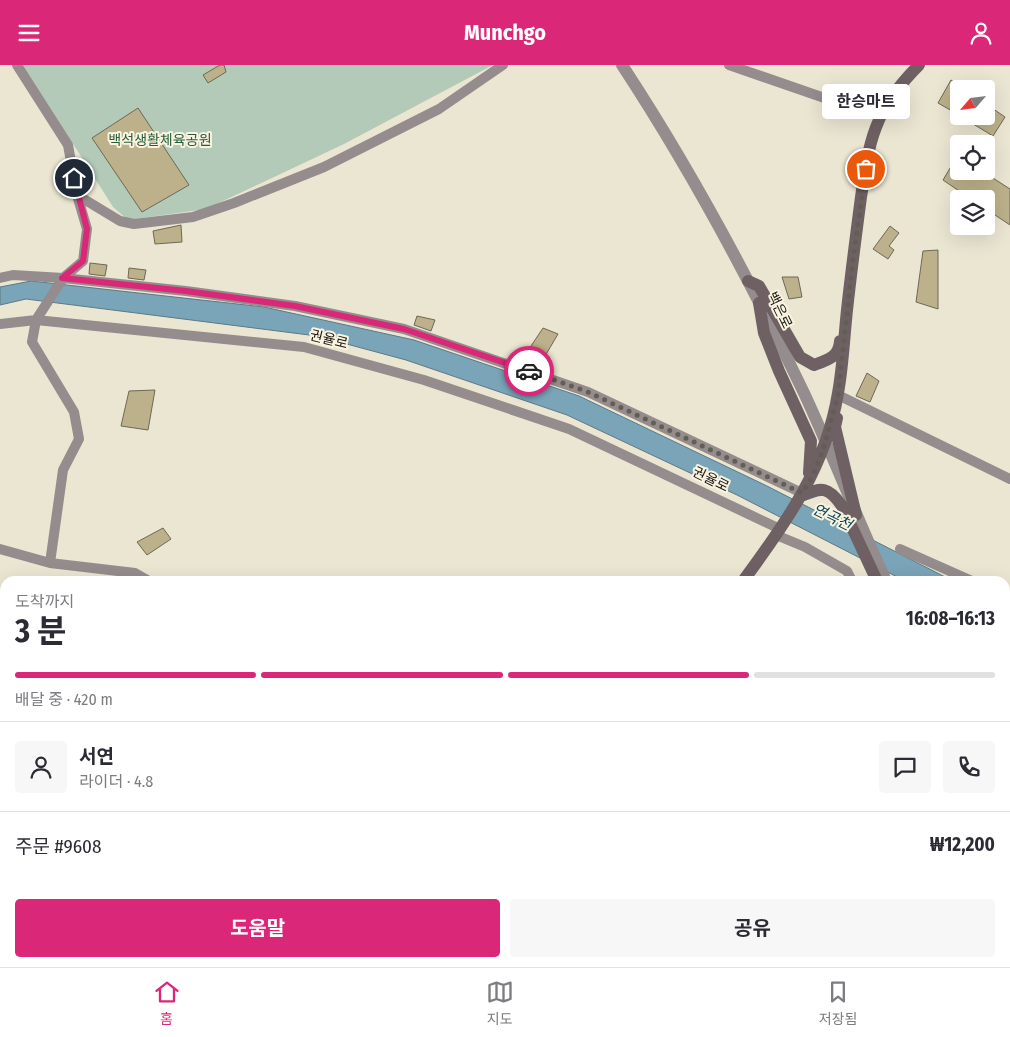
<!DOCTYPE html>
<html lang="ko">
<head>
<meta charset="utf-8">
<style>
	body { margin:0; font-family:"Fira Sans Condensed","Noto Sans KR",sans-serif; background:#f7f7f7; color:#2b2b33; height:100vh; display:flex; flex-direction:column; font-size:19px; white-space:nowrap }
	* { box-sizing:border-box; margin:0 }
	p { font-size:16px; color:#7c7c81 }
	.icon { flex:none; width:28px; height:28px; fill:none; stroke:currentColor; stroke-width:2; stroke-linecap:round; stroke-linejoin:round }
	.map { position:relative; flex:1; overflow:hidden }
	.details { position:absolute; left:0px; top:511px; width:1010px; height:391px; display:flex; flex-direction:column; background:#fff; border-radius:15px 15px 0 0; box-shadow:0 5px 20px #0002 }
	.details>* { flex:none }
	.needle { width:32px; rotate:242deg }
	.controls { position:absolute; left:950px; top:15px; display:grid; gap:10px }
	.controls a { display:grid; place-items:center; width:45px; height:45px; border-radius:5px; background:#fff; box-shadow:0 5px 20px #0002; font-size:25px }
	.pin { position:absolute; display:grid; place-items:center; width:42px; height:42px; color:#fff; margin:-21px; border:2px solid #fff; border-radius:50%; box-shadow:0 1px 5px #0007 }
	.courier { position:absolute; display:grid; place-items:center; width:50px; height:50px; margin:-25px; border:4px solid #db2777; border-radius:50%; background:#fff; color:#222; box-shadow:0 1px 6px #0007 }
	.bubble { position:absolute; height:35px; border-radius:5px; background:#fff; box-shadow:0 5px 20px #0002; font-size:16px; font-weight:700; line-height:35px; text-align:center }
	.overview em { font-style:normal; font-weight:700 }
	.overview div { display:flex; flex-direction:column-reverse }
	.overview { display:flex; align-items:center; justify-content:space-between; height:85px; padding:0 15px }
	h1 { font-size:32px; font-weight:700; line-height:38px }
	.bar { display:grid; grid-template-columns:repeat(4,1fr); gap:8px 5px; align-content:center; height:60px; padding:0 15px }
	.bar i { height:6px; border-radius:4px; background:#e1e1e2 }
	.bar .current { background:#db2777 }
	.bar p { grid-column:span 4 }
	.line { display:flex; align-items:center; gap:12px; padding:0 15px; border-top:1px solid #e1e1e2 }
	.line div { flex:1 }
	.round { display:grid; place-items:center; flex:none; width:52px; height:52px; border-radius:5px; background:#f7f7f7 }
	.button { display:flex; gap:10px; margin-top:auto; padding:10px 15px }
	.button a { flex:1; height:58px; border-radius:5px; background:#db2777; color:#fff; font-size:20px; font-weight:700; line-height:58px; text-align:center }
	.button a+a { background:#f7f7f7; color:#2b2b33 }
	header { display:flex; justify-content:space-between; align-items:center; height:65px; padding:0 15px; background:#db2777; color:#fff; font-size:22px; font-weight:700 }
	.menu { display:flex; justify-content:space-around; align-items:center; height:70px; border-top:1px solid #e1e1e2; background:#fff; font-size:14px; color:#7c7c81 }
	.menu a { display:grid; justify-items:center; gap:2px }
	.menu .current { color:#db2777 }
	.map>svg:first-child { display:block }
</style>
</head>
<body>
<header><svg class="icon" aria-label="menu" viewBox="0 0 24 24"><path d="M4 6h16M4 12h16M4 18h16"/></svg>Munchgo<svg class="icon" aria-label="person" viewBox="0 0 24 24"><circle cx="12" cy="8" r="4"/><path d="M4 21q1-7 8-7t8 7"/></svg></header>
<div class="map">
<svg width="1010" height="902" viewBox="0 0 1010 902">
	<rect width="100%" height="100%" fill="#ebe6d2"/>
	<path fill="#b3cab9" d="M23 0H493L344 79 206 144 128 155 113 142Z"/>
	<path fill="#7aa4b8" stroke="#5c7985" d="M31 216 264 242 414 275 579 331 767 421 953 516H905L737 430 567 350 406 295 317 271 26 234 0 240V222Z"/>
	<path fill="#bcb18a" stroke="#6d6857" d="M220 0H224L226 7 208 18 203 10Z
		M951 15 959 20V50L938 38Z
		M986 39 1005 52 993 71 960 51H986Z
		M138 43 189 120 142 147 92 73Z
		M959 88V106H982L1010 124V160L986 144V134H971L943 115Z
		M181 160 182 177 155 179 153 166Z
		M890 161 899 168 889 181 894 185 888 194 873 184Z
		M938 185V244L916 237 923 186Z
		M90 198 107 200 105 211 89 209Z
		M129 203 146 205 144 215 128 213Z
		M782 212H798L802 232 789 234Z
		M417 251 435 255 431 266 414 260Z
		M543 263 558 269 538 303 532 300 523 293Z
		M867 308 879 316 870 337 856 331Z
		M155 325 148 365 121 361 129 326Z
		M163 463 171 474 147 490 137 477Z"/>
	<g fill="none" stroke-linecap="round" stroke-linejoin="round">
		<path stroke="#958c8d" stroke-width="10" d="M17 0 68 80 77 130 87 164 83 196 63 213 36 255 32 277 74 347 79 374 63 405 50 498
			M729 0 836 37 870 39 885 43
			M77 130 120 156 134 159 193 152 234 138 324 102 439 44 503 0
			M0 213 13 210 63 213 186 226 295 241 404 264 588 327 802 428
			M0 259 36 255 304 282 424 315 569 364 780 464
			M838 330 1010 414
			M776 470 805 482 847 506 852 516
			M0 484 50 498 135 508 149 516
			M900 484 972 516
			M1005 532 1010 534
			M1005 583 1010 585
			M1005 801 1010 807
			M742 898V900"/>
		<path stroke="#958c8d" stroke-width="12" d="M622 0C691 105 750 215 804 328 833 390 857 454 886 516
			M1005 744 1010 751"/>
		<path stroke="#6f6163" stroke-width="12" d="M748 216 759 221 800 292 814 300C828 295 839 292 840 276
			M759 238 764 268 779 306 811 376 809 408
			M837 353 835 362 856 450
			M801 431C822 422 828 421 842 441L877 516
			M743 516C786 458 826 402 838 328 843 301 844 273 847 245 851 208 856 170 861 132 865 107 868 79 879 55 888 34 903 16 919 0
			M0 869 5 873
			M38 898 45 902
			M365 902 375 898"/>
	</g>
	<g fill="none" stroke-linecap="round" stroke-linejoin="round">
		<path stroke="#615e53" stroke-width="5" stroke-dasharray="0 9" d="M529 306 588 327 802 428 812 412 822 388 838 330 853 194 866 104"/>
		<path stroke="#db2777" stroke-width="6" d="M74 113 87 164 83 196 62 213 186 226 295 241 404 264 529 306"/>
	</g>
	<g text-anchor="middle" stroke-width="4" stroke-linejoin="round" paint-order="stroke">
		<g font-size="14" fill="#255d39" stroke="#f9f3e0">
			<text x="160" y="80">백석생활체육공원</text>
		</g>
		<g font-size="14" fill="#17150f" stroke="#f9f3e0">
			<text transform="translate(780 245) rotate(64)" y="5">백은로</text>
			<text transform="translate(329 274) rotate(14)" y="5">권율로</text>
			<text transform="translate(711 414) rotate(26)" y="5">권율로</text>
		</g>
		<g font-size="15" font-style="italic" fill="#074459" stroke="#f9f3e0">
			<text transform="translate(832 452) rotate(26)" y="5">연곡천</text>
		</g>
	</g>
</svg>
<div class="controls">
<a><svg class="needle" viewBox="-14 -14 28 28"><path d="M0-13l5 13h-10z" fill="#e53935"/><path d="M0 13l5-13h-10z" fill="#7c7c81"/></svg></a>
<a><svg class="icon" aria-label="locate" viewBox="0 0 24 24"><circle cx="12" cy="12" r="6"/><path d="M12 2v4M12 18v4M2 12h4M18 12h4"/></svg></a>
<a><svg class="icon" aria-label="layers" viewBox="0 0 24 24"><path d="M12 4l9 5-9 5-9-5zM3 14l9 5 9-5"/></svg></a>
</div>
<div class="pin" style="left:866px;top:104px;background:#ea580c"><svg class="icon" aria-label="bag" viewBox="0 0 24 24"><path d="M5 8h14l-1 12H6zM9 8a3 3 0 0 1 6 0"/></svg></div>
<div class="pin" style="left:74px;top:113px;background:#1f2937"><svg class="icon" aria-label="home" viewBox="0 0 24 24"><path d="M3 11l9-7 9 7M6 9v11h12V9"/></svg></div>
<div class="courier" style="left:529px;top:306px"><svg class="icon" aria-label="car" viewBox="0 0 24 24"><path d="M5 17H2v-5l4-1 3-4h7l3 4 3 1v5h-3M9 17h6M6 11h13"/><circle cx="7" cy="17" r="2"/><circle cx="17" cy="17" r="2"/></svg></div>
<div class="bubble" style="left:822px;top:19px;width:88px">한승마트</div>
<section class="details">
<div class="overview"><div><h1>3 분</h1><p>도착까지</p></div><em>16:08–16:13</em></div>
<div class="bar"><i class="current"></i><i class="current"></i><i class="current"></i><i></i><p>배달 중 · 420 m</p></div>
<div class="line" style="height:90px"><a class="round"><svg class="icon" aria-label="person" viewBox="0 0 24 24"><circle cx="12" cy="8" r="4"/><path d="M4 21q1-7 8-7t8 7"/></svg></a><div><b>서연</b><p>라이더 · 4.8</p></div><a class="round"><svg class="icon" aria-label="chat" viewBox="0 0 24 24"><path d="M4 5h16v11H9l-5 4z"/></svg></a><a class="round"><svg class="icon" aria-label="phone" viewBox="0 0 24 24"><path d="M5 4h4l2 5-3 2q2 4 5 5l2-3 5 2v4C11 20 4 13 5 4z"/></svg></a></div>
<div class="line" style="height:65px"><div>주문 #9608</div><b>₩12,200</b></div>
<div class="button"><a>도움말</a><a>공유</a></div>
</section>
</div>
<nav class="menu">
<a class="current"><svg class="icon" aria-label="home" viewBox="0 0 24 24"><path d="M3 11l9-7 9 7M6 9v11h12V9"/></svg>홈</a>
<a><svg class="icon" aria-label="map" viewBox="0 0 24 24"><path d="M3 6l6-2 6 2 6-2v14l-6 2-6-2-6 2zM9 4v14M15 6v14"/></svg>지도</a>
<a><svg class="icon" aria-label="saved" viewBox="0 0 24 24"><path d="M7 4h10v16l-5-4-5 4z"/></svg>저장됨</a>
</nav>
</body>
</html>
